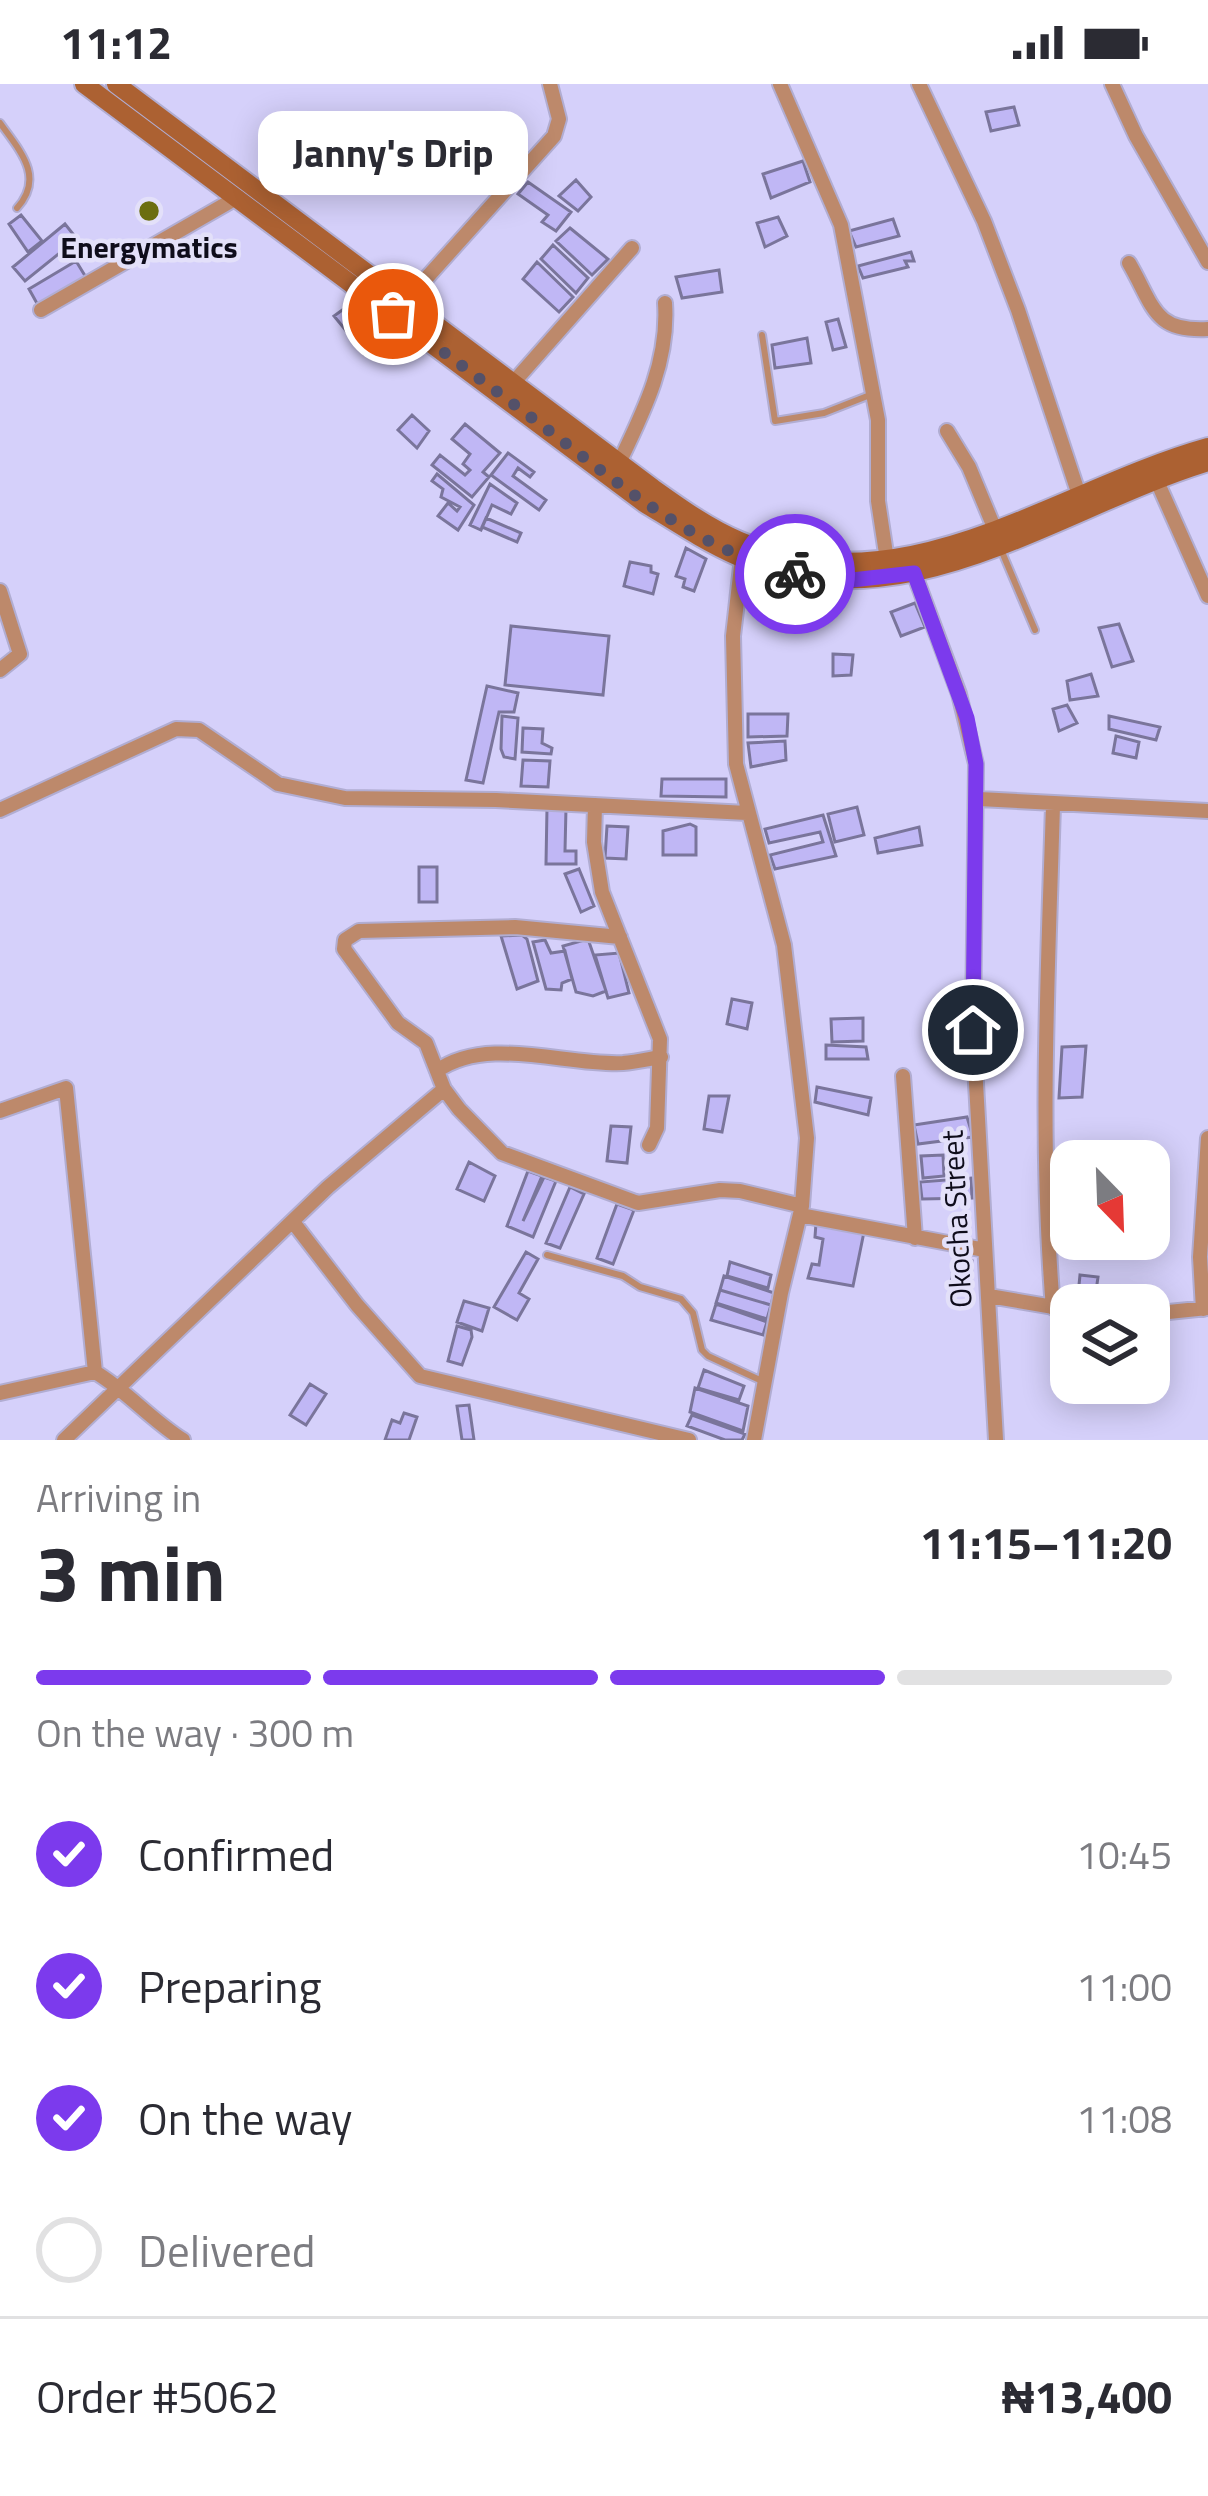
<!DOCTYPE html>
<html lang="en">
<head>
<meta charset="utf-8">
<style>
	body { margin:0; font-family:"Titillium Web",sans-serif; background:#f2f2f3; color:#2b2b33; height:100vh; display:flex; flex-direction:column; font-size:45px; white-space:nowrap }
	* { box-sizing:border-box; margin:0 }
	p { font-size:39px; color:#7c7c81 }
	.icon { flex:none; width:66px; height:66px; fill:none; stroke:currentColor; stroke-width:2; stroke-linecap:round; stroke-linejoin:round }
	.map { position:relative; height:1356px; overflow:hidden }
	.panel { display:flex; flex-direction:column; background:#fff; flex:1 }
	.panel>* { flex:none }
	.needle { width:78px; rotate:157deg }
	.fabs { position:absolute; left:1050px; top:1056px; display:grid; gap:24px }
	.fabs a { display:grid; place-items:center; width:120px; height:120px; border-radius:24px; background:#fff; box-shadow:0 6px 30px #0003; font-size:60px }
	.pin { position:absolute; display:grid; place-items:center; width:102px; height:102px; color:#fff; margin:-51px; border:6px solid #fff; border-radius:50%; box-shadow:0 3px 12px #0007 }
	.courier { position:absolute; display:grid; place-items:center; width:120px; height:120px; margin:-60px; border:9px solid #7c3aed; border-radius:50%; background:#fff; color:#222; box-shadow:0 3px 15px #0007 }
	.bubble { position:absolute; height:84px; border-radius:24px; background:#fff; box-shadow:0 6px 30px #0003; font-size:39px; font-weight:700; line-height:84px; text-align:center }
	.overview em { font-style:normal; font-weight:700 }
	.overview div { display:flex; flex-direction:column-reverse }
	.overview { display:flex; align-items:center; justify-content:space-between; height:204px; padding:0 36px }
	h1 { font-size:78px; font-weight:700; line-height:90px }
	.bar { display:grid; grid-template-columns:repeat(4,1fr); gap:18px 12px; align-content:center; height:144px; padding:0 36px }
	.bar i { height:15px; border-radius:9px; background:#e1e1e2 }
	.bar .active { background:#7c3aed }
	.bar p { grid-column:span 4 }
	.line { display:flex; align-items:center; gap:30px; padding:0 36px; border-top:3px solid #e1e1e2 }
	.line div { flex:1 }
	ol { padding:0 36px; list-style:none }
	li { display:flex; align-items:center; gap:36px; height:132px }
	li p { margin-inline-start:auto }
	li .icon { padding:12px; border-radius:50%; background:#7c3aed; color:#fff; stroke-width:4 }
	li:last-child { color:#7c7c81 }
	li i { width:66px; height:66px; border:6px solid #e1e1e2; border-radius:50% }
	.status { display:flex; justify-content:space-between; align-items:center; height:84px; padding:0 60px; background:#fff; direction:ltr }
	.status svg { height:33px; fill:currentColor }
	.map>svg:first-child { display:block }
</style>
</head>
<body>
<div class="status"><b>11:12</b><svg viewBox="0 0 49 12"><path d="M0 12V9h3v3zM5 12V6h3v6zM10 12V3h3v9zM15 12V0h3v12zM26 1h20v11H26zM47 4h2v5h-2z"/></svg></div>
<div class="map">
<svg width="1208" height="1356" viewBox="0 0 1208 1356">
	<rect width="100%" height="100%" fill="#d5d0fa"/>
	<path fill="#c0b7f5" stroke="#7a759b" stroke-width="3" d="M1014 23 1019 41 991 47 986 28Z
		M409 48 441 75 429 91 394 63Z
		M803 77 810 98 771 114 763 90Z
		M576 96 591 113 578 127 559 112Z
		M528 98 571 128 556 147 542 138 548 131 518 110Z
		M21 131 42 157 28 168 9 140Z
		M778 133 787 152 765 163 757 139Z
		M893 135 899 152 856 163 849 147Z
		M65 140 77 155 25 197 13 183Z
		M570 144 608 175 592 191 556 157Z
		M553 161 588 194 576 209 541 175Z
		M911 168 914 177H905L908 183 863 194 858 182Z
		M76 177 87 195 39 223 29 205Z
		M537 178 573 213 559 228 523 195Z
		M719 186 722 208 682 214 676 193Z
		M345 224 363 246 352 254 334 232Z
		M838 235 846 263 833 266 826 238Z
		M378 237 388 249 364 270 354 259Z
		M807 254 811 279 775 284 772 261Z
		M412 331 429 347 417 364 398 346Z
		M465 340 500 369 483 388 489 393 472 413 432 381 440 371 465 391 470 386 463 380 470 370 452 355Z
		M508 369 534 388 530 393 518 384 513 392 546 416 539 426 491 391Z
		M437 390 474 421 458 446 438 432 448 419 457 427 460 423 441 413 443 405 432 397Z
		M490 400 517 419 511 430 492 421 481 446 470 441Z
		M486 434 521 449 517 458 482 443Z
		M686 464 706 475 694 507 683 503 685 495 676 492Z
		M630 478 651 482V488L658 490 653 510 624 502Z
		M915 519 925 543 901 552 891 528Z
		M1119 540 1133 577 1112 583 1099 544Z
		M511 542 609 552 603 611 505 601Z
		M833 570 853 571 851 591 833 592Z
		M1091 590 1098 612 1070 616 1067 597Z
		M487 602 518 609 514 628H499L483 699 466 696Z
		M1067 621 1077 639 1059 647 1053 625Z
		M748 630H788L787 652 748 653Z
		M502 632 518 634 515 675 504 673 501 665Z
		M1109 632 1160 643 1156 656 1109 645Z
		M523 644 543 645 542 659 552 664 551 670 522 668Z
		M1116 652 1139 658 1136 674 1113 669Z
		M785 657 786 676 751 683 748 659Z
		M523 676 550 677 548 703 521 702Z
		M662 695H726V713L661 712Z
		M857 723 864 751 835 758 828 730Z
		M547 724H566L565 767H576V780H546Z
		M823 731 836 772 775 785 770 771 823 758 820 748 769 759 765 745Z
		M690 740 696 743V771H663V747Z
		M607 742 628 743 626 775 605 774Z
		M919 743 922 761 878 769 875 754Z
		M419 783H437V818H419Z
		M579 785 594 822 581 828 565 790Z
		M522 851 527 855 538 897 517 905 501 852Z
		M588 855 606 907 593 912 576 908 563 862Z
		M545 856 551 869 565 867 572 895 562 899 561 906 546 905 533 858Z
		M619 869 629 909 608 914 595 871Z
		M732 915 752 919 747 945 727 940Z
		M863 934V957L832 958 831 935Z
		M826 961 866 963 868 975H826Z
		M1086 962 1082 1013 1059 1014 1062 963Z
		M817 1003 871 1014 868 1031 815 1018Z
		M709 1012H729L722 1048 704 1045Z
		M967 1033 973 1053 918 1060 914 1041Z
		M611 1042 631 1043 627 1079 607 1077Z
		M943 1071 944 1092 923 1094 921 1072Z
		M469 1078 495 1092 484 1117 457 1105Z
		M528 1087 542 1092 523 1137 544 1093 556 1097 533 1153 507 1142Z
		M971 1094 972 1114 922 1115 920 1098Z
		M570 1103 584 1110 560 1164 546 1159Z
		M617 1120 634 1126 613 1180 597 1174Z
		M816 1139 864 1148 853 1202 808 1194 812 1180 819 1181 823 1155 815 1153Z
		M526 1168 538 1175 519 1209 529 1215 517 1236 494 1223Z
		M954 1176 972 1177 971 1203 951 1199Z
		M730 1178 771 1191 768 1204 727 1192Z
		M1080 1191 1098 1193 1094 1221H1077Z
		M724 1192 774 1209 771 1221 720 1206Z
		M720 1206 771 1221 767 1235 716 1219Z
		M464 1217 489 1224 482 1247 457 1238Z
		M716 1220 767 1238 763 1251 711 1236Z
		M457 1242 471 1246 472 1253 462 1281 448 1277Z
		M704 1286 744 1302 739 1316 698 1304Z
		M310 1300 326 1310 306 1341 290 1331Z
		M695 1304 748 1322 743 1347 690 1328Z
		M469 1321 474 1356H462L457 1322Z
		M404 1329 417 1333 409 1356H385L392 1336 400 1339Z
		M692 1331 745 1350 742 1356H725L687 1342Z"/>
	<g fill="none" stroke-linecap="round" stroke-linejoin="round">
		<g stroke="#b1add2" stroke-width="10">
			<path id="lane" d="M0 39C20 67 45 93 17 124
				M762 251 775 337 824 329 870 311
				M1002 468 1035 546
				M547 1171 623 1192 640 1203 681 1215 693 1229 702 1266 708 1272 762 1297"/>
		</g>
		<g stroke="#b1add2" stroke-width="18">
			<path id="street" d="M780 0 841 141 878 336V417L887 476
				M919 0 984 137 1018 226 1079 411
				M1112 0 1136 52 1208 178
				M1129 179C1154 222 1153 248 1208 245
				M405 218 554 52 559 35 550 0
				M41 226 238 113
				M513 299 632 164
				M947 347 969 383 996 448
				M619 379C644 327 669 277 665 219
				M1156 395 1208 512
				M742 474 733 552 736 680 784 861 807 1054 802 1122 781 1209 754 1356
				M914 489 959 610 976 680 973 946 996 1356
				M0 507 20 570 0 586
				M979 715 1208 727
				M595 721 594 758 602 808 660 955 657 1044 649 1061
				M1053 721C1048 889 1039 1056 1053 1224
				M0 726 176 645 199 646 278 700 345 714 496 716 747 729
				M620 853 515 843 359 847 345 856 344 865 398 939 426 959 444 1005 459 1025 502 1069 638 1119 720 1106 740 1107 802 1122
				M437 987C487 951 566 982 623 979 636 978 649 975 661 973
				M903 992 915 1154
				M0 1027 66 1004 95 1288
				M800 1131 985 1166
				M293 1138 357 1221 420 1292 689 1356
				M989 1212 1071 1226
				M1203 1225 1200 1173 1208 1054
				M1149 1230 1208 1224
				M0 1309 95 1288C127 1307 151 1336 183 1356
				M64 1356 328 1103 444 1005"/>
		</g>
		<g stroke="#b1add2" stroke-width="22">
			<path id="secondary" d="M84 0 644 419C675 438 705 458 739 473 905 545 1055 425 1208 378
				M116 0 653 404C681 424 709 444 740 457 906 526 1055 406 1208 363"/>
		</g>
		<use href="#lane" stroke="#bd896b" stroke-width="6"/>
		<use href="#street" stroke="#bd896b" stroke-width="14"/>
		<use href="#secondary" stroke="#ac6132" stroke-width="18"/>
	</g>
	<g fill="none" stroke-linecap="round" stroke-linejoin="round">
		<path stroke="#545169" stroke-width="12" stroke-dasharray="0 21.6" d="M393 230C447 271 502 311 556 352 630 409 702 467 795 490"/>
		<path stroke="#7c3aed" stroke-width="15" d="M795 490 852 496 914 489 967 634 976 680 973 946"/>
	</g>
	<circle fill="#6c6e10" stroke="#e3e0f9" stroke-width="4.5" cx="149" cy="127" r="12"/>
	<g text-anchor="middle" stroke-width="9" stroke-linejoin="round" paint-order="stroke">
		<g font-size="30" font-weight="bold" fill="#0f0d1b" stroke="#e3e0f9">
			<text x="149" y="174">Energymatics</text>
		</g>
		<g font-size="30" fill="#0f0d1b" stroke="#e3e0f9">
			<text transform="translate(957 1135) rotate(-93)" y="10">Okocha Street</text>
		</g>
	</g>
</svg>
<div class="fabs">
<a><svg class="needle" viewBox="-14 -14 28 28"><path d="M0-13l5 13h-10z" fill="#e53935"/><path d="M0 13l5-13h-10z" fill="#7c7c81"/></svg></a>
<a><svg class="icon" aria-label="layers" viewBox="0 0 24 24"><path d="M12 4l9 5-9 5-9-5zM3 14l9 5 9-5"/></svg></a>
</div>
<div class="pin" style="left:393px;top:230px;background:#ea580c"><svg class="icon" aria-label="bag" viewBox="0 0 24 24"><path d="M5 8h14l-1 12H6zM9 8a3 3 0 0 1 6 0"/></svg></div>
<div class="pin" style="left:973px;top:946px;background:#1f2937"><svg class="icon" aria-label="home" viewBox="0 0 24 24"><path d="M3 11l9-7 9 7M6 9v11h12V9"/></svg></div>
<div class="courier" style="left:795px;top:490px"><svg class="icon" aria-label="bike" viewBox="0 0 24 24"><circle cx="6" cy="16" r="4"/><circle cx="18" cy="16" r="4"/><path d="M6 16l4-8h5l3 8M10 8l3 8H6M13 5h3"/></svg></div>
<div class="bubble" style="left:258px;top:27px;width:270px">Janny's Drip</div>
</div>
<section class="panel">
<div class="overview"><div><h1>3 min</h1><p>Arriving in</p></div><em>11:15–11:20</em></div>
<div class="bar"><i class="active"></i><i class="active"></i><i class="active"></i><i></i><p>On the way · 300 m</p></div>
<ol>
<li><svg class="icon" aria-label="check" viewBox="0 0 24 24"><path d="M5 12l5 5 9-10"/></svg>Confirmed<p>10:45</p></li>
<li><svg class="icon" aria-label="check" viewBox="0 0 24 24"><path d="M5 12l5 5 9-10"/></svg>Preparing<p>11:00</p></li>
<li><svg class="icon" aria-label="check" viewBox="0 0 24 24"><path d="M5 12l5 5 9-10"/></svg>On the way<p>11:08</p></li>
<li><i></i>Delivered</li>
</ol>
<div class="line" style="height:156px"><div>Order #5062</div><b>₦13,400</b></div>
</section>
</body>
</html>
